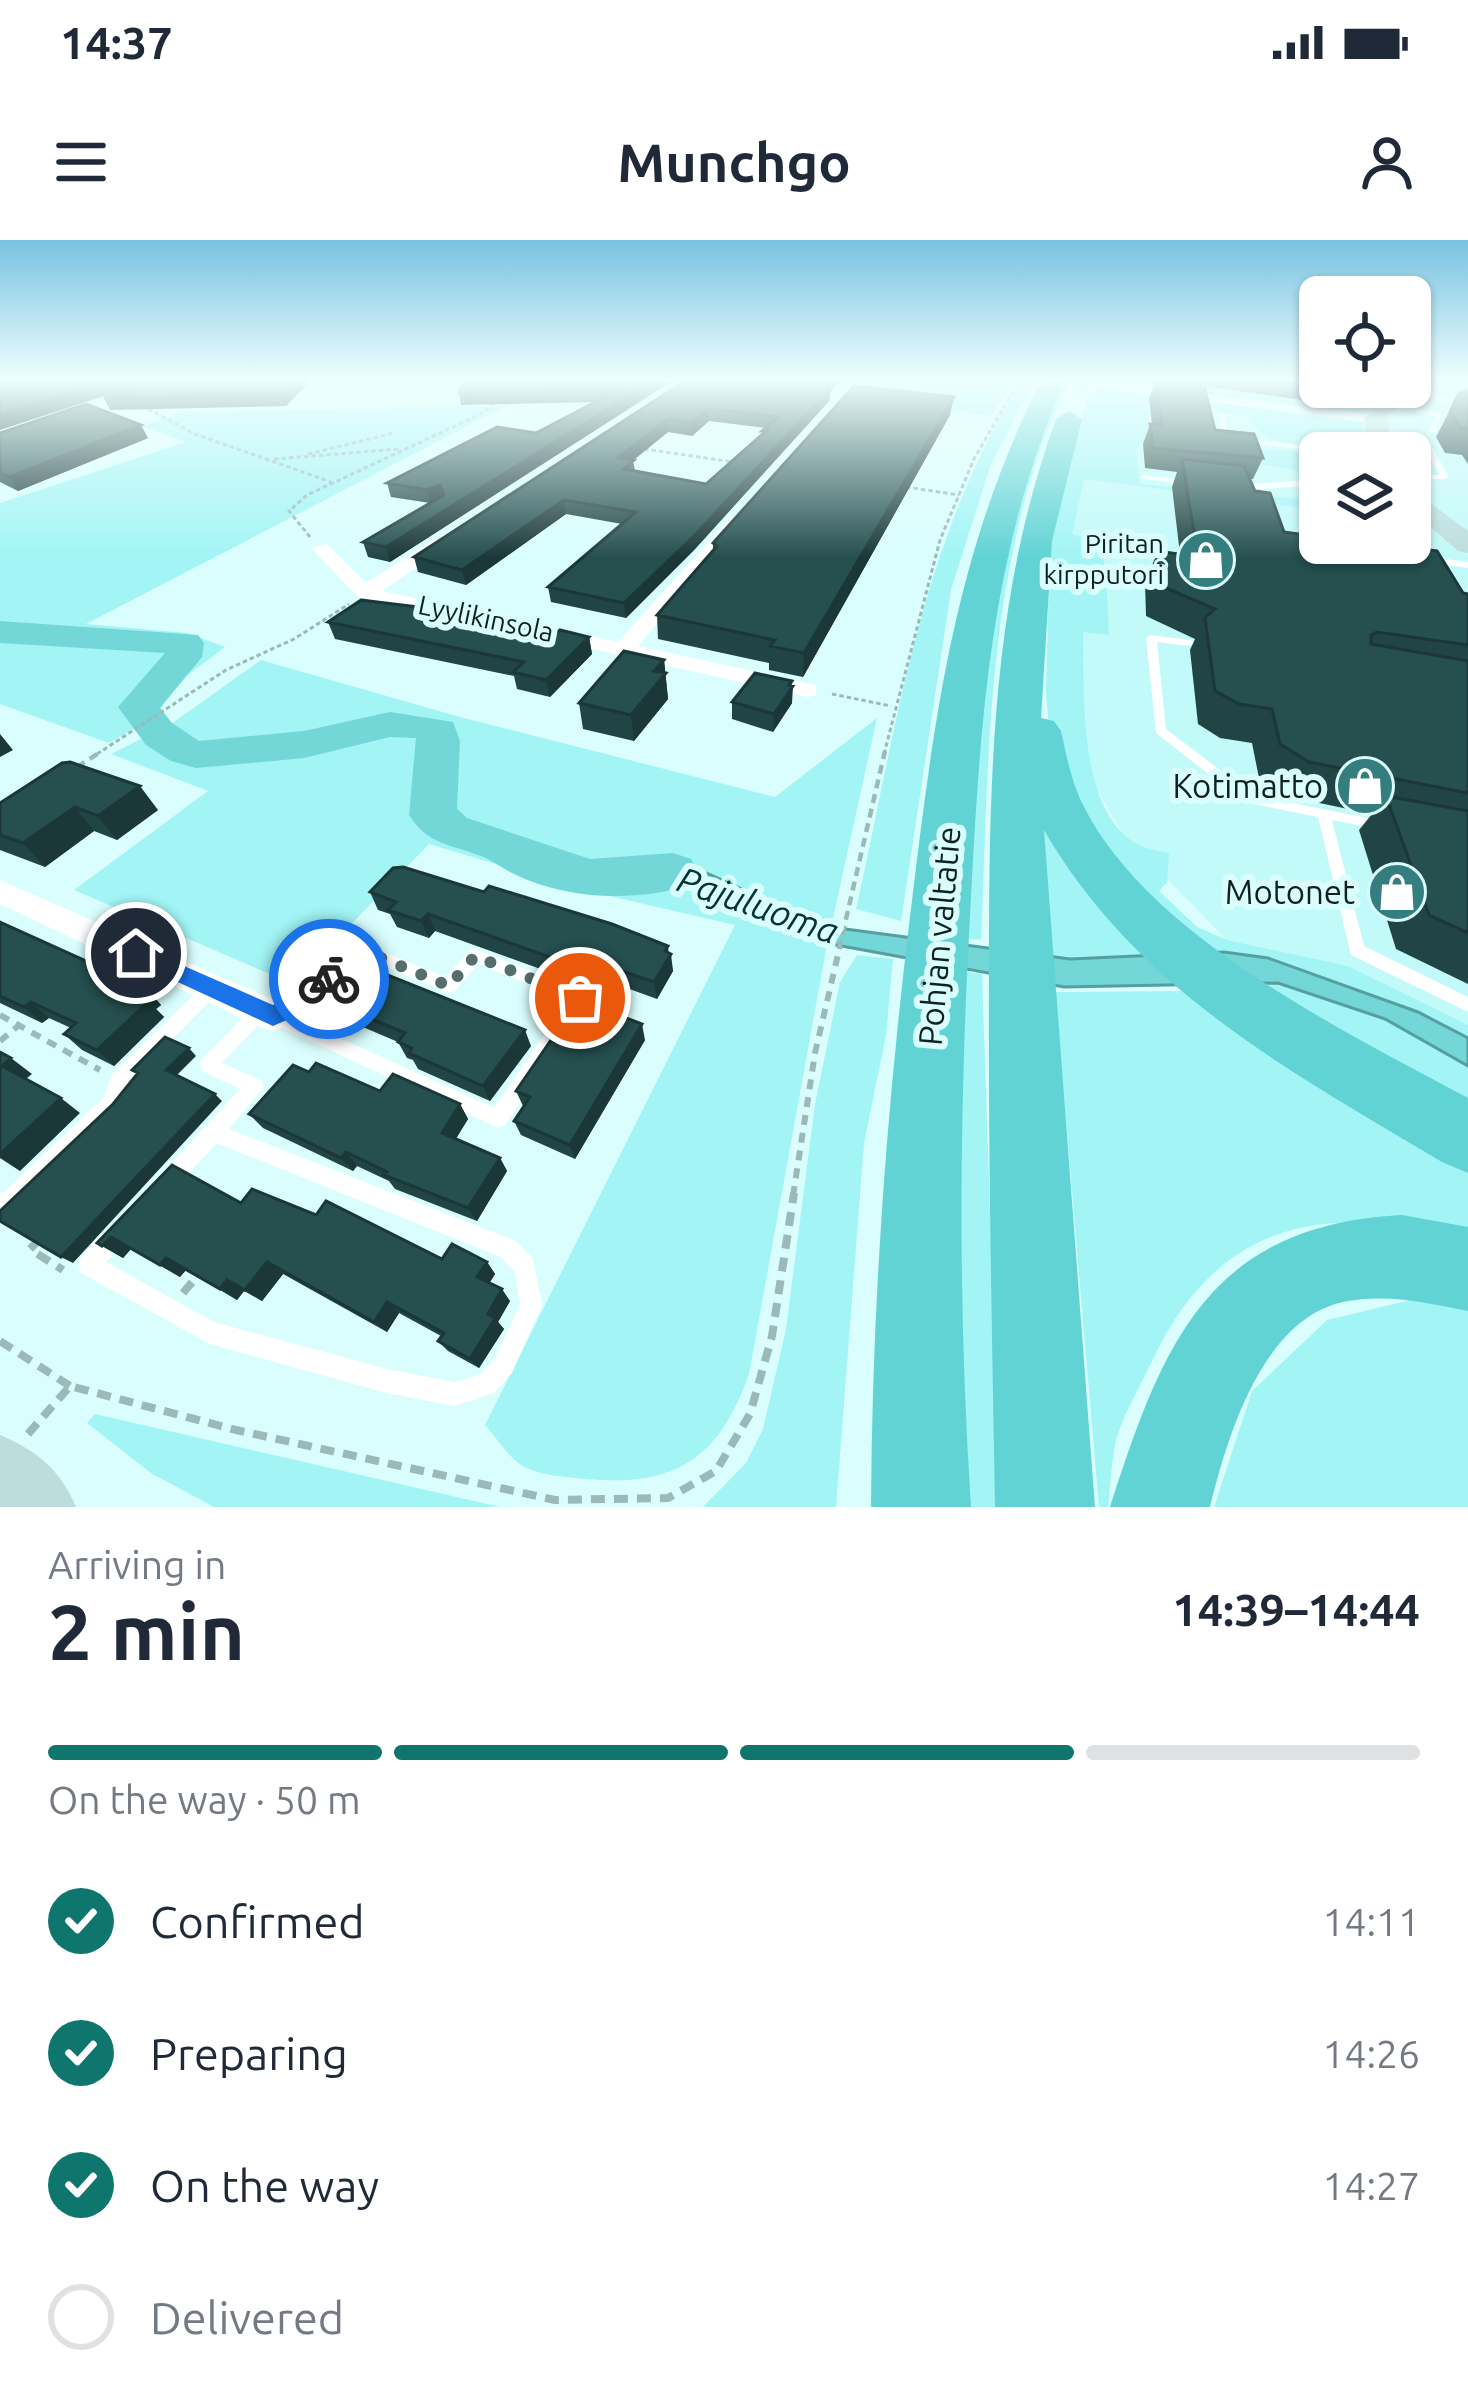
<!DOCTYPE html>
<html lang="en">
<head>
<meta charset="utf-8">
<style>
	body { margin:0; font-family:Ubuntu,sans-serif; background:#f2f2f3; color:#1f2937; height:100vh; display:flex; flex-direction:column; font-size:45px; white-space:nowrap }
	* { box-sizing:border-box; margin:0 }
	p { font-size:39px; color:#747a83 }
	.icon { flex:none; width:66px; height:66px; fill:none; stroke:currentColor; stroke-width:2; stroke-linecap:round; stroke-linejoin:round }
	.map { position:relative; height:1267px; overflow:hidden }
	.sheet { display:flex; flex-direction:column; background:#fff; flex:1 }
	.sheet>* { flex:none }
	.buttons { position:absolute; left:1299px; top:36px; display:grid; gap:24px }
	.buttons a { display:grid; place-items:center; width:132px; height:132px; border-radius:18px; background:#fff; box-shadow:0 3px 9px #0004; font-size:60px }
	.pin { position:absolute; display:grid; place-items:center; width:102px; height:102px; color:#fff; margin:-51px; border:6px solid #fff; border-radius:50%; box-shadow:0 3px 12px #0007 }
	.courier { position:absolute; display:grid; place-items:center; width:120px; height:120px; margin:-60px; border:9px solid #1a73e8; border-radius:50%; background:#fff; color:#222; box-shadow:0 3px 15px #0007 }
	.overview em { font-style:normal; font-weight:700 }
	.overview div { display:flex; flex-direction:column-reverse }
	.overview { display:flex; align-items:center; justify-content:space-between; height:204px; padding:0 48px }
	h1 { font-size:78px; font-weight:700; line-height:90px }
	.bar { display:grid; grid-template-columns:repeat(4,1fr); gap:18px 12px; align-content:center; height:144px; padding:0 48px }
	.bar i { height:15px; border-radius:9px; background:#e0e1e3 }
	.bar .active { background:#0f766e }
	.bar p { grid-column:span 4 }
	ol { padding:0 48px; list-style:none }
	li { display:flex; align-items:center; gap:36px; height:132px }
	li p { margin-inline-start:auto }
	li .icon { padding:12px; border-radius:50%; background:#0f766e; color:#fff; stroke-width:4 }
	li:last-child { color:#747a83 }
	li i { width:66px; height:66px; border:6px solid #e0e1e3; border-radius:50% }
	.status { display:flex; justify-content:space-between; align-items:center; height:84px; padding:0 60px; background:#fff; direction:ltr }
	.status svg { height:33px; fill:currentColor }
	header { display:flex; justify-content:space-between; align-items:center; height:156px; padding:0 48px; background:#fff; font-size:54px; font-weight:700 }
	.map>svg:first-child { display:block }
</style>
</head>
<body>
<div class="status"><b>14:37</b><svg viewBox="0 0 49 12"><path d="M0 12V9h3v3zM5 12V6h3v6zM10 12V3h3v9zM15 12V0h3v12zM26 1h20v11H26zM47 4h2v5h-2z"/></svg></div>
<header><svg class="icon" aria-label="menu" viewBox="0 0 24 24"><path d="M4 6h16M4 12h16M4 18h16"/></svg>Munchgo<svg class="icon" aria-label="person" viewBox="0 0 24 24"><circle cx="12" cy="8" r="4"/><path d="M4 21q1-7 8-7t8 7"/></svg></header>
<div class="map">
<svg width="1468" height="1267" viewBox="0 0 1468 1267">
	<rect width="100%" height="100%" fill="#dafefe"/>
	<path fill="#c2f9f9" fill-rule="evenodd" d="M1107 141H1320V147H1410V141H1468V785L1348 726 1227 700 1122 593 1096 547 1076 486 1072 286ZM1320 213H1410V303H1320Z"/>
	<path fill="#a2f4f5" d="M868 141H1014L991 176 852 158Z
		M1022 141H1034L991 224 951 350 901 681 856 669C896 491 921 297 1022 141Z
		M1099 141 1178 148 1181 143 1345 165 1346 153 1367 157 1382 147 1393 150 1365 174Z
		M1058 142 1069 143C985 312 989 516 981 700L956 697 994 324Z
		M1093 146 1362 183V212C1324 207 1268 213 1247 176L1150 163 1146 194 1151 196 1236 208 1323 213 1320 235 1247 221 1244 214 1141 203 1136 210 1140 244 1320 261V270L1084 239 1072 294 1106 305 1103 326 1468 389 1106 337 1109 395 1083 392C1084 450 1077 577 1141 606 1149 610 1160 611 1169 613L1167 642 1159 651 1197 687 1227 700 1348 726 1468 785V871L1281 758 1238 713 1201 712 1091 597 1050 504 1046 451 1050 304 1066 216Z
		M506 166 86 384 187 393 225 407 180 441 155 476 109 503 0 464V263L186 202 142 186 181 172Z
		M261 420 460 477 775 557 877 478 825 715 749 1134C719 1218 677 1247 587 1239 568 1237 540 1236 523 1226 509 1218 496 1197 485 1185L735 685 579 649 429 604 293 744 74 650 208 551 111 514 171 484Z
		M1032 572 1090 657 1153 718 1080 721 1038 714Z
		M857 715 893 719 886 795 864 903 836 1267H703L746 1223 763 1189 786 1089 815 864 840 742Z
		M959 731 982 734 1000 1267H962Z
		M1197 751 1468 918V1002C1329 961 1219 979 1153 1119 1142 1143 1126 1169 1118 1194 1111 1216 1111 1244 1108 1267H1099L1055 752Z
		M1415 1059 1468 1069V1267H1214L1252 1151 1327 1080Z
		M95 1174 500 1267H214L151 1233 87 1183Z"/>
	<path fill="#73d6d7" stroke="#559fa0" stroke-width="3" d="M658 621 693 627 823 686 1070 719 1224 712 1268 718 1418 772 1468 798V826L1385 779 1278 743 1064 747 820 702 792 686 680 645 615 646 597 629Z"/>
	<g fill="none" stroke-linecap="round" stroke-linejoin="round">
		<path fill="#73d6d7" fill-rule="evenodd" d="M0 381 198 395 204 403 202 417 160 468 172 483 199 501 304 491 390 472 453 482 460 501 457 569 467 578 590 619 673 613 691 619 698 632 691 645C635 662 567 660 514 634 503 629 492 620 481 616 450 604 428 605 409 575L416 498 390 497 304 518 196 528 171 521 146 505 118 467 165 413 0 403Z"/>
		<path stroke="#b1d2d2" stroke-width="15" stroke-dasharray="15 8" stroke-linecap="butt" d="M1074 141 1101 144"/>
		<path stroke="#9bb9b9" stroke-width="3" stroke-dasharray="4.5 3" stroke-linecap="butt" d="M148 169 195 194 331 242
			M644 209 734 222
			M308 214 394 193
			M274 219 400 209
			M906 247 959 255
			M310 297 289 271 307 255 481 174 496 162
			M832 454 891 466
			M97 514 226 430 294 399 349 364
			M884 514 940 300 974 219 1019 141"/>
		<path stroke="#9bb9b9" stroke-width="4.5" stroke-dasharray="9 6" stroke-linecap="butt" d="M77 527 102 511
			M839 709 885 511"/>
		<path stroke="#9bb9b9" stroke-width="6" stroke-dasharray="10 8" stroke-linecap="butt" d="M597 763 621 772
			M0 775 100 830
			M0 801 18 786
			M793 956 815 813 840 706"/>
		<path stroke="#9bb9b9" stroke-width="8" stroke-dasharray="14 9" stroke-linecap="butt" d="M40 999 30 1009 63 1030
			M183 1053 199 1034
			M0 1101 70 1146
			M28 1194 70 1146 236 1190 555 1260 668 1258 716 1231 750 1174 772 1096 794 953"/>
		<path fill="#fff" fill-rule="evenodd" d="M1392 147H1403L1447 158 1468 154V158L1447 162Z
			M1385 162 1441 174 1437 191 1433 193 1429 191 1435 176 1383 165Z
			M1222 173 1225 175 1228 196 1359 213H1335L1222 200 1219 175Z
			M1375 188 1426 196 1449 237 1445 239H1410V235H1440L1420 200 1372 192Z
			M1142 235 1193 241 1197 243 1193 245 1145 239 1141 237Z
			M1309 240 1320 241V245L1246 250 1231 247 1235 245Z
			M1423 316 1468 322V328L1420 321 1418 319Z
			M1151 395 1190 400 1195 403 1190 406 1157 402 1166 489 1253 555 1388 582 1390 585 1383 590 1332 580 1364 706 1468 757V772L1351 715 1318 577 1244 562 1156 493 1146 398Z
			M361 703 446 737 469 711 475 709 586 752 589 757 505 885 498 888 267 781 265 778 222 823 262 841 264 847 229 889 516 1001 533 1019 542 1065 512 1133 494 1153 455 1166 387 1153 210 1104 81 1033 78 1025C84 1011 101 992 115 986L123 989 126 997 123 1005 106 1022 214 1082 387 1129 455 1142 479 1135 496 1117 520 1064 515 1032 501 1017 217 903 176 947 169 950 162 947 159 940 162 933 240 849 202 831 199 825 202 819 255 765 261 763 267 765 270 770 298 758 355 705ZM363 718 449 753 455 751 478 724 568 760 494 868 291 776 310 768Z
			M212 741 218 743 221 748 218 753 127 845 119 868 13 972 6 975 0 973V952L3 953 104 857 112 834 206 743Z"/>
		<path fill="#fff" fill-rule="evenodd" d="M163 141H180L0 204V195Z
			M1096 141 1375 175 1382 179 1375 183 1101 148Z
			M732 276 747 280 638 406 816 445V455L808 457 358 357 311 308 327 304 366 343 441 295H453V303L382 351 618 402Z
			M0 640 285 765 291 776 285 787 273 791 261 787 0 664Z"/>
		<path fill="#bddddd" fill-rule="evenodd" d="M1416 141H1447L1409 158 1388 175 1391 213H1369L1364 179 1387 154Z
			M1410 248 1468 291V313L1458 311 1410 269Z
			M0 1195C36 1210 61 1230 76 1267H0Z"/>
		<path fill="#61d3d4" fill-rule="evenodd" d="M1041 141H1065C988 315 980 488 970 675 959 874 958 1069 971 1267H871C872 1068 886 874 910 677 933 487 953 314 1041 141Z
			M1069 171 1082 179 1052 301 1041 478 1054 481 1061 491C1066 514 1071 539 1081 561 1145 695 1342 790 1468 858V933L1442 922C1288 830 1136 749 1044 590L1095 1267H995C992 1091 988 914 989 737 989 547 990 360 1056 179Z
			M1402 975 1468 987V1071C1428 1063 1389 1054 1348 1061 1263 1075 1227 1197 1210 1267H1110C1163 1102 1209 985 1402 975Z"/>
	</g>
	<path fill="#214444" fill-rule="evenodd" d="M310 141 286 166 110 170 104 158Z
		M464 141H672L390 322 368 317 363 302 430 263 391 257 387 243 536 193 596 162 461 165 459 153Z
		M685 141H840L830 152 829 161 695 309 626 378 551 362 548 347 622 284 566 274 466 345 418 332 414 317ZM709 181 766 188 762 191V195L706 244 635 231 633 220 668 192 692 196Z
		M1147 141H1320L1309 161 1204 146 1215 190 1263 218 1253 239H1250L1255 251 1284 292 1468 354V744L1396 709 1359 590 1372 574 1286 556 1259 538 1252 503 1220 498 1198 484 1190 410 1195 399 1146 376 1145 342 1158 311 1180 314 1172 247 1177 232 1145 228 1143 204 1150 184H1152L1149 159 1154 144 1148 143Z
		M1468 150V224L1462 215 1445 213 1436 197 1459 153Z
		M950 175 803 437 769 430V423L658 399 657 375 713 311V303Z
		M0 193 148 198 18 251 0 242Z
		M460 375 555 395 589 397 592 414 550 457 517 449 514 436 335 399 328 382Z
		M664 420 668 459 634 501 583 489 579 463Z
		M791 446 792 463 773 492 732 479V462Z
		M0 563 158 570 117 600 94 591 45 627 0 610Z
		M370 652 669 713 673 731 657 759 624 747 618 757 435 691 429 698 397 687 390 674 378 670Z
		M0 682 146 748 161 765 156 769 164 777 114 826 82 810 64 794 71 788 49 778 42 783 0 763Z
		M312 754 531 806 490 861 418 829 413 820 407 818 398 802 323 770Z
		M585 791 645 800 575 919 521 895 514 881 523 866 516 851 564 805Z
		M309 832 380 851 460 864 468 879 456 899 500 918 507 931 477 981 395 949 389 941 357 926 353 931 263 888 249 874Z
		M241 963 316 975 442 1019 487 1022 495 1034 489 1043 510 1061 498 1082 504 1089 479 1128 448 1111 438 1101 441 1096 399 1073 387 1092 283 1034 262 1061 244 1051 237 1060 186 1030 180 1037 131 1009 123 1018 97 1003Z"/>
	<path fill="#1b3737" d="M109 141H150L0 190V175Z
		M295 141H310L286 166 282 154Z
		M653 141H672L390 322 386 307Z
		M831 141H840L830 152 829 161 695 309 626 378 624 363Z
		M954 157 950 175 803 437 804 413Z
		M709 168V181L692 196V183Z
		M668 179V192L619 232 618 218Z
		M141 185 148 198 18 251 10 237Z
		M440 245 443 259 431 264 427 250Z
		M564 260 566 274 466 345 462 330Z
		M589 397 592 414 550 457 546 440Z
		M664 420 668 459 634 501 631 475 654 431Z
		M792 441 791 450 793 446 792 463 773 492 774 474Z
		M0 494 13 510 0 517Z
		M140 546 158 570 117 600 98 576Z
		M75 567 94 591 45 627 23 603Z
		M428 674 435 691 429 698 421 681Z
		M668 706 669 717 671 714 673 731 657 759 654 742Z
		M622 731 624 747 618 757 615 740Z
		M146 748 161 765 156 769 164 777 114 826 97 810 137 755Z
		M31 762 49 778 42 783 24 767Z
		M642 784 645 800 575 919 570 905Z
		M525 790 531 806 490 861 483 846Z
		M189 808 196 816 174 838 166 830Z
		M11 818 32 834 22 842 2 826Z
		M215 854 222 861 73 1023 61 1017Z
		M61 858 80 873 20 931 0 918V914Z
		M460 864 468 879 450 907 442 893Z
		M346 912 357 926 353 931 341 918Z
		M500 918 507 931 477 981 468 968Z
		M111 997 131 1009 123 1018 102 1006Z
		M166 1018 186 1030 180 1037 160 1025Z
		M267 1022 283 1034 262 1061 245 1050Z
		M487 1022 495 1034 486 1049 477 1037Z
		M227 1040 244 1051 237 1060 220 1049Z
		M502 1049 510 1061 498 1082 504 1089 479 1128 470 1119 488 1074Z
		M387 1062 399 1073 387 1092 374 1082Z"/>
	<path fill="#264f4f" stroke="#1b3737" stroke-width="3" fill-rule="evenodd" d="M0 141H109L0 175Z
		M153 141H295L282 154 104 158Z
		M464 141H653L386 307 363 302 444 255 440 245 427 250 387 243 497 187 536 193 620 149 459 153Z
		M685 141H831L824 148 830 149 695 295 624 363 548 347 636 272 564 260 462 330 414 317ZM709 168 778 177 762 191H766L706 244 624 229 634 220 618 218 668 179 692 183Z
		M1156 141 1204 146 1215 190 1254 194 1263 218 1153 208 1150 184 1162 185Z
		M854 146 954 157 804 413 770 406 775 400 657 375 717 306 713 303Z
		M1468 150V189L1461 188 1450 172 1459 153Z
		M86 164 141 185 10 237 0 233V193Z
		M1182 219 1244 226 1255 251 1270 253 1284 292 1320 297V303H1373L1437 311 1463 353 1468 354V405L1377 392 1371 395V404L1468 421V553L1309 522 1280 504 1272 469 1239 464 1215 451 1205 378 1215 369 1159 345 1158 311 1198 317Z
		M361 360 459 372 456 374 555 395 560 390 589 397 546 440 513 432 524 422 328 382Z
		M624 411 664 420 654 431 666 433 631 475 579 463Z
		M755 433 792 441 789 445 793 446 774 474 732 462Z
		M70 522 140 546 98 576 75 567 23 603 0 595V563L62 523Z
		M1386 556 1468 571V693L1429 675Z
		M403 627 484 652 489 646 612 684 668 706 665 711 671 714 654 742 622 731 615 740 428 674 421 681 388 670 396 662 370 652 393 628Z
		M0 682 146 748 137 755 149 761 97 810 64 794 76 783 31 762 24 767 0 756Z
		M345 718 525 790 483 846 409 813 412 808 398 802 405 793 312 754Z
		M600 768 642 784 570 905 514 881 530 857 516 851 551 800 564 805 575 788 585 791Z
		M165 797 189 808 166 830 215 854 61 1017 0 981V971L113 864 138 833 132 830Z
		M0 812 11 818 2 826 61 858 0 914Z
		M316 823 380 851 393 834 460 864 442 893 500 918 468 968 384 935 387 932 346 912 341 918 249 874 293 825 309 832Z
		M172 925 241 963 252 949 316 975 326 961 442 1019 452 1004 487 1022 477 1037 502 1049 488 1074 495 1078 470 1119 438 1101 444 1093 387 1062 374 1082 267 1022 245 1050 227 1040 220 1049 166 1018 160 1025 111 997 102 1006 97 1003Z"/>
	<linearGradient id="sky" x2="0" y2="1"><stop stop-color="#79c2e1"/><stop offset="0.44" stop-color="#eff"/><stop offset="1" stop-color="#eff" stop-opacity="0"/></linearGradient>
	<rect width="1468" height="318" fill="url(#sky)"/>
	<path fill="#1a73e8" d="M136 705 273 765C295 756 309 738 329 730L340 739 312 769 273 786 128 719V707Z"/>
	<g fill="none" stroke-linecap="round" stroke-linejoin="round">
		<path stroke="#566e6e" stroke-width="12" stroke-dasharray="0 21.6" d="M329 739 362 710 449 746 475 716 580 758"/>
	</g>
	<defs>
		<g id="shop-disc" transform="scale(3)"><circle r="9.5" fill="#357e7f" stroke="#dafefe"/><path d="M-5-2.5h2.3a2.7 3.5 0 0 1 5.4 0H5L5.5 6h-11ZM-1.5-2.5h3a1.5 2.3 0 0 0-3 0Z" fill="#fff"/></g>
	</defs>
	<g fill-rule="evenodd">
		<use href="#shop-disc" x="1206" y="320"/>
		<use href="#shop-disc" x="1365" y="546"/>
		<use href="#shop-disc" x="1397" y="652"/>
	</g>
	<g text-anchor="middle" stroke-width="12" stroke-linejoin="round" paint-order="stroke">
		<g font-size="27" fill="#0f2020" stroke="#dafefe" text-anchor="end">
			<text x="1164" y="313">Piritan<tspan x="1164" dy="31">kirpputori</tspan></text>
		</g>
		<g font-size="27" fill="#0f2020" stroke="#dafefe">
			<text transform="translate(486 379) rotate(12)" y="9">Lyylikinsola</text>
		</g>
		<g font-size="33" fill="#0f2020" stroke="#dafefe" text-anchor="end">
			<text x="1323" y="558">Kotimatto</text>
			<text x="1355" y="664">Motonet</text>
		</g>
		<g font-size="33" fill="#0f2020" stroke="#dafefe">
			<text transform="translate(939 696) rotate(-85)" y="12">Pohjan valtatie</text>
		</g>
		<g font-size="36" font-style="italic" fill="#023435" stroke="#dafefe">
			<text transform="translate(758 665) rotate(19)" y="13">Pajuluoma</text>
		</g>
	</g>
</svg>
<div class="buttons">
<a><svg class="icon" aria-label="locate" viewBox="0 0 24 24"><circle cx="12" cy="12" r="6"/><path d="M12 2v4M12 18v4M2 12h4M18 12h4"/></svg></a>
<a><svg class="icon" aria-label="layers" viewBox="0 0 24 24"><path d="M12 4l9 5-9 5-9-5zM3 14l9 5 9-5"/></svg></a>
</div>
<div class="pin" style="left:580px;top:758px;background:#ea580c"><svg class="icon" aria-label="bag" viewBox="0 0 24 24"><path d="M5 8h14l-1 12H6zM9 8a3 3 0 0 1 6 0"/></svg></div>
<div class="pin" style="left:136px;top:713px;background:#1f2937"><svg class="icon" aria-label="home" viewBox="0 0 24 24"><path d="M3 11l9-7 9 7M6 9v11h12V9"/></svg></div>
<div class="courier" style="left:329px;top:739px"><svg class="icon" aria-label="bike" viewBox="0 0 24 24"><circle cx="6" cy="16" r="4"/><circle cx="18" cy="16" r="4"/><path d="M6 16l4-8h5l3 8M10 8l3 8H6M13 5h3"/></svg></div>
</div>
<section class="sheet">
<div class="overview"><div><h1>2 min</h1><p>Arriving in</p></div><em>14:39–14:44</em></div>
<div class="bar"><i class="active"></i><i class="active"></i><i class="active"></i><i></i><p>On the way · 50 m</p></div>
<ol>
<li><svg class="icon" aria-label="check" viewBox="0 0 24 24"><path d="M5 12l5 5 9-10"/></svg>Confirmed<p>14:11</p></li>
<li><svg class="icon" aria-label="check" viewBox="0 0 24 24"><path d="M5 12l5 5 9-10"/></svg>Preparing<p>14:26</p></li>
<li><svg class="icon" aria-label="check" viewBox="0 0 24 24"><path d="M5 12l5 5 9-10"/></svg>On the way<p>14:27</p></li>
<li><i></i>Delivered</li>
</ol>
</section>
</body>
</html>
